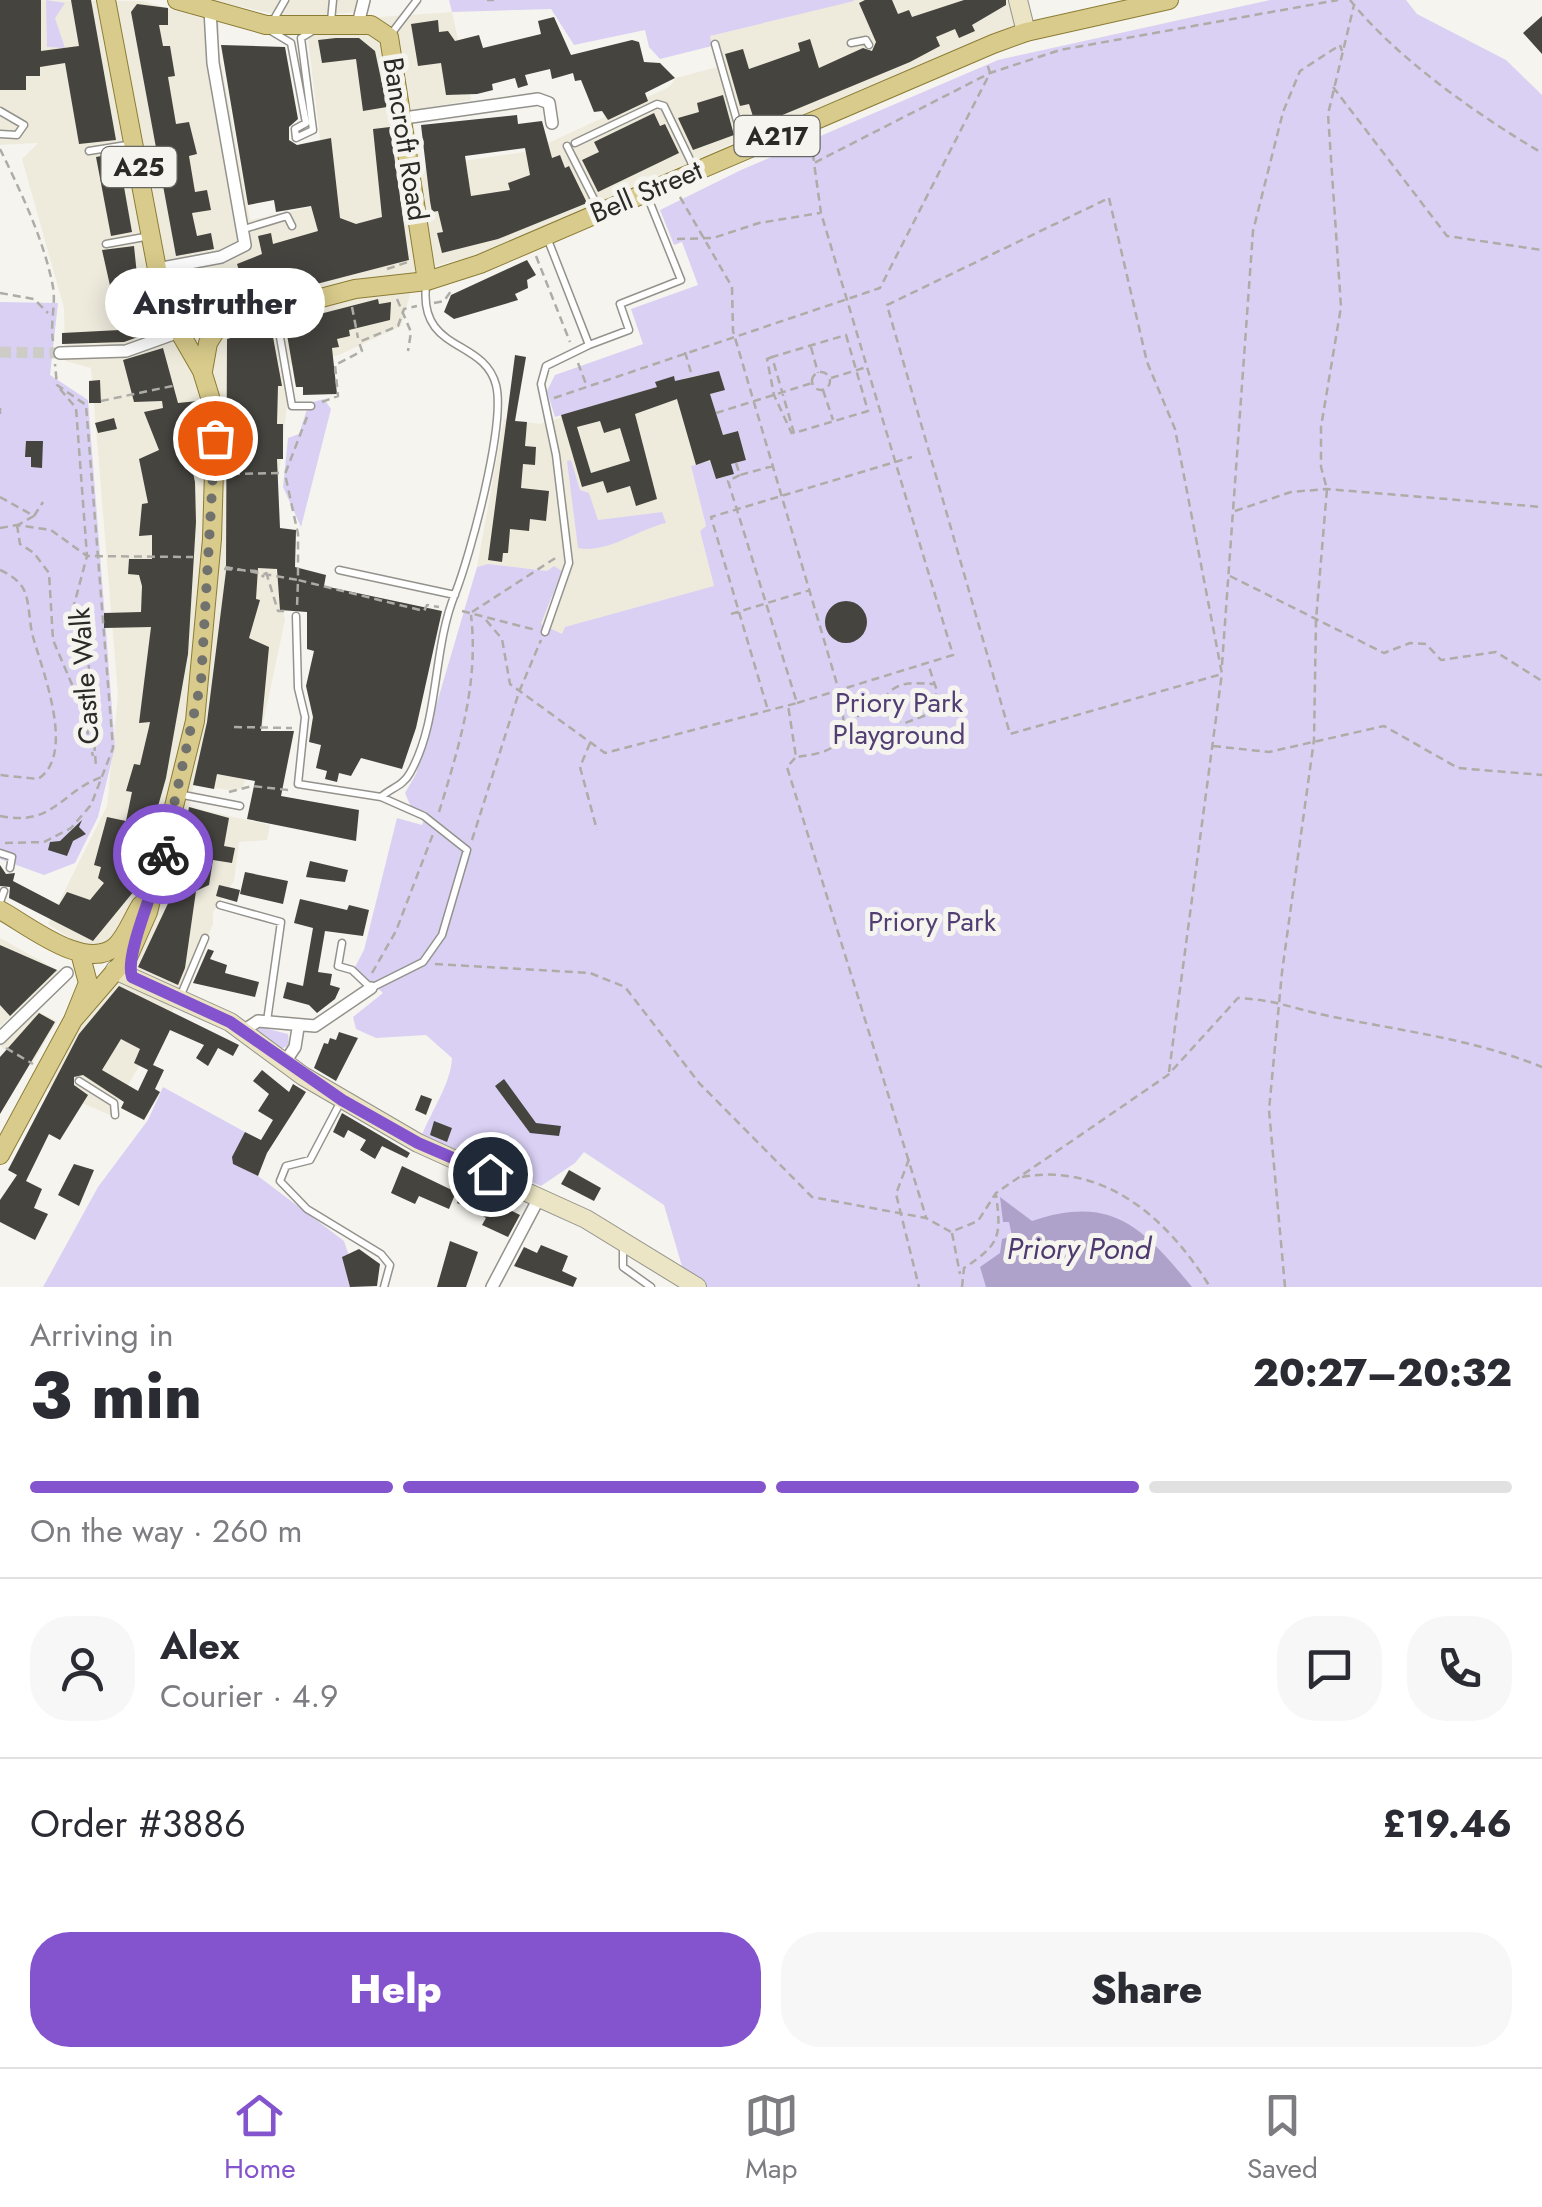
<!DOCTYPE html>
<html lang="en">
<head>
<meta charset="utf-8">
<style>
	body { margin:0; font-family:Jost,sans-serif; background:#f7f7f7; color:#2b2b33; height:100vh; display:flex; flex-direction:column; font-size:38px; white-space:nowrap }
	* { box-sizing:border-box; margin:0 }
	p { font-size:32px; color:#7c7c81 }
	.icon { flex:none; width:55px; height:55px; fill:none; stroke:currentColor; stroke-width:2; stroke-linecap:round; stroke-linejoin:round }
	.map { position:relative; height:1287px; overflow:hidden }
	.drawer { display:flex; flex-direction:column; background:#fff; flex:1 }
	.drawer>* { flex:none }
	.pin { position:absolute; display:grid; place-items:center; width:85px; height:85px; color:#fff; margin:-42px; border:5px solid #fff; border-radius:50%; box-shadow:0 2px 10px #0007 }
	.courier { position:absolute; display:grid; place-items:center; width:100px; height:100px; margin:-50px; border:8px solid #8354cd; border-radius:50%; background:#fff; color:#222; box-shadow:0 2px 12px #0007 }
	.bubble { position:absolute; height:70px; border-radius:35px; background:#fff; box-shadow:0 5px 25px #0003; font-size:32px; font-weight:800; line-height:70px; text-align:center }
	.summary em { font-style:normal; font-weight:800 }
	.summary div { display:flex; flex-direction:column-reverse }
	.summary { display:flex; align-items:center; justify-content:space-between; height:170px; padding:0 30px }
	h1 { font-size:65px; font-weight:800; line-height:75px }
	.bar { display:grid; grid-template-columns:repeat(4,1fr); gap:15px 10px; align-content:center; height:120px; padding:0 30px }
	.bar i { height:12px; border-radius:8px; background:#e1e1e2 }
	.bar .active { background:#8354cd }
	.bar p { grid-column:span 4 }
	.line { display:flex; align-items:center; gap:25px; padding:0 30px; border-top:2px solid #e1e1e2 }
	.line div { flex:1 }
	.round { display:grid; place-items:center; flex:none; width:105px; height:105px; border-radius:40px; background:#f7f7f7 }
	.cta { display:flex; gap:20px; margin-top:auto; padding:20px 30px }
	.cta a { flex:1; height:115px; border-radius:40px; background:#8354cd; color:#fff; font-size:40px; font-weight:800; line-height:115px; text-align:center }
	.cta a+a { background:#f7f7f7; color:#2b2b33 }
	.tabs { display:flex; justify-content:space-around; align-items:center; height:140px; border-top:2px solid #e1e1e2; background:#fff; font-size:28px; color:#7c7c81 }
	.tabs a { display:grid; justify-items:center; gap:5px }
	.tabs .active { color:#8354cd }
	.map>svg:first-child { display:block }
</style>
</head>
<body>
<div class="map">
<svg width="1542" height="1287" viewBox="0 0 1542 1287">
	<rect width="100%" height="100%" fill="#f6f4ee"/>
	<path fill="#eeebdd" d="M0 0 143 1 219 23 218 45 250 220 311 207 320 140 306 22 452 12 471 100 411 111 422 167 531 151 669 87 676 78 717 67 709 36 854 0H1009L1015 30 740 140 500 249 417 271 401 326 339 355 287 365V406L271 541 285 620 263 724 243 787 236 791 194 785 189 807 270 825 267 840 239 842 234 881 213 912V924L185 990 110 1115 45 1087 64 1050 120 970 48 924 107 806 118 695 91 368 65 361 64 308 22 159 38 143 0 145Z
		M210 0H357L359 12 292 18Z
		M719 371 725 390 710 395 722 434 738 431 746 460 734 474 716 479 710 461 691 467 706 527 700 531 716 595 701 711 541 624 553 598 547 571 488 564 477 567 504 419 540 424 656 387 655 382Z
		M0 938 61 972 0 1026Z
		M33 1009 57 1021 31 1066 0 1046Z"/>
	<path fill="#dad0f4" d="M46 0 65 3 55 18 65 48 47 47Z
		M449 0H854V1L710 36 712 46 660 59 649 47 645 30 574 45 551 9 452 12Z
		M1270 0H1406L1417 14 1506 60 1542 95V1287H704L684 1273 664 1205 584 1152 575 1163 541 1186 422 1135C432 1110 451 1083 452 1058L426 1035 376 1038 356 1029 353 1017 383 993 355 967 364 950 397 818 422 825 427 812 411 807 405 793 416 774 477 567 488 564 547 571 554 566 562 571 541 624 562 634 565 627 714 586 700 531 706 526 691 466 710 461 716 479 734 474 731 464 746 459 738 431 723 435 710 394 724 389 719 372 685 378 676 387 673 377 656 382 657 387 555 417 547 391 555 375 643 344 631 309 698 285 682 242 674 245 660 210 741 170 998 60Z
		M0 302 58 303 50 375 88 400 115 747 98 817 75 863 44 875 0 859Z
		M324 399 331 409 301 527 283 487 288 438 299 434 309 403Z
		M571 460 580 490 589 493 598 520 662 512 666 523C636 530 607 554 578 548L567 461Z
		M260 1027 288 1034 289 1045 279 1050 256 1033Z
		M163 1087 245 1132 234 1164 258 1176 344 1241 349 1256 343 1258 350 1287H43L98 1187 148 1120Z"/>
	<path fill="#aea2cb" d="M1000 1197 1032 1221C1113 1194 1143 1228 1192 1287H986L980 1267 1000 1253 1002 1239 1012 1236 1009 1222H1003Z"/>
	<path fill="#46443f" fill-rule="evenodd" d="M0 0H41V51L79 46 71 0H91L116 140 79 144 65 63 40 67V76H26V90H0Z
		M865 0H892L898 14 909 10 912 17 964 0H1006V5L972 25 975 31 959 38 955 29 936 37 940 46 910 62 756 126 749 104 740 106 725 54 743 49 749 69 800 51 798 43 810 39 819 68 863 48 872 51 876 42 859 3Z
		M137 4 168 8V25H159L163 46H170L175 76 168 77 176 124 189 122 197 154 189 156 195 192 207 190 211 210 192 213 197 236 211 233 214 249 176 256 131 12Z
		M1542 16V54L1523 33Z
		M554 17 571 55 632 40 639 42 644 62 660 63 675 78 645 93 648 101 608 120 602 111 594 112 581 80 575 81 573 73 552 79 550 69 525 75 528 85 518 88 515 78 492 84 493 90 477 94 446 95 441 63 418 66 411 24 438 20 439 32 448 31 455 41 479 35 483 48 541 34 538 21Z
		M336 38H359L375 51 387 107 363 111 356 59 322 63 318 40Z
		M221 45 285 47 298 119 289 127V140L297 145 331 138 340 218 356 224 382 217 373 129 390 127 409 260 189 317 179 274 193 272 196 288 241 277 237 264 262 254 258 236 271 233 273 244 318 231 311 206 276 212 274 200 248 205Z
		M723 95 734 135 693 150 678 118 699 112 697 103Z
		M654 113 660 126 665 124 679 153 598 192 582 160 599 152 594 142Z
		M517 115 518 124 542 121 552 158 560 155 565 168 569 166 587 203 498 239 442 253 437 233 443 232 438 211 432 212 430 201 421 125ZM525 148 530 175 508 183 510 190 471 196 465 156Z
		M118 153 132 232 111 236 96 157Z
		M134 246 137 275 155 331 124 342 62 344V333L120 330 102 250Z
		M527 260 536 275 527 280 528 288 515 294 518 300 454 319 444 312 451 295Z
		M378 299 379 304 391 302 390 320 349 330 350 336 337 339 339 347 332 348 337 394 303 395V387H296L285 323Z
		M271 326 282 386H278L277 424H283V459H277L280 528 296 530 295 567 326 575 324 586 442 611 416 728 402 769 361 758 351 776 339 773 337 782 325 779 327 771 316 768 321 745 309 742 313 717 306 686 314 651 307 649V612L280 610 277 569 258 568 256 599 260 600 249 638 269 647 261 731H294L281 796 359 810 356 841 247 819 255 781 217 774 214 789 193 785 207 722 226 571 227 339Z
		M163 348 178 403 198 401 202 437 185 436 195 482 196 522 188 654 166 778 134 891 93 941 9 898 10 887 0 886V865L6 874 15 873 13 881 59 905 67 892 90 900 104 883 98 878 101 867 94 865 107 817 126 821 132 792 126 791 134 764 140 765 149 727 150 722 139 723 151 627 104 628V613L141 612 142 586 139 575 128 574 129 559H152V535L139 536 142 504 148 503 139 459 159 450 144 412 163 408 162 401 134 402 123 360Z
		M515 355 526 357 515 421 527 422 525 446 536 447 535 465 523 464 521 488 549 491 546 521 530 519 529 531 510 529 508 553H503L502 562 488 560Z
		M719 371 725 390 710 394 723 435 738 431 746 460 731 464 734 474 716 479 710 460 696 465 677 399 635 414 657 499 636 506 630 486 607 493 603 481 582 487 561 415 657 387 655 382 674 376 675 381ZM600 421 604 433 620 428 630 461 591 473 577 427Z
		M100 380 101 403H89V381Z
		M114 418 117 429 98 433 95 423Z
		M26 441H43L42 468 31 467V457H25Z
		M825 622a21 21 0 1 1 42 0a21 21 0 1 1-42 0Z
		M189 807 229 818 224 846 235 848 232 863 213 860 209 885 196 891 185 968 178 985 138 967 172 895Z
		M82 820 79 827 86 834 73 841 67 856 48 850 50 842 60 841Z
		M310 861 348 870 345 882 306 877Z
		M245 872 288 881 283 904 240 894Z
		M219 885 240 890 237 902 216 896Z
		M300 899 347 910 349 905 369 910 363 936 325 931 318 972 332 974 330 985 340 988 335 999 317 1013 309 1005 283 998 287 982 303 986 313 928 294 923Z
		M0 945 57 970 10 1016 0 1005Z
		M208 949 214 951 210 959 227 965 225 973 259 982 255 997 193 983Z
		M119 986 239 1045 233 1056 218 1048 208 1066 196 1058 204 1045 170 1030 153 1065 164 1070 155 1089 160 1092 144 1120 121 1108 124 1102 83 1075 74 1077V1085L88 1095 60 1140 49 1134 26 1181 42 1189 34 1208 48 1214 35 1240 0 1222V1200L17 1175 8 1170 79 1034ZM121 1039 140 1049 134 1063 148 1070 138 1091 102 1070Z
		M39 1013 55 1022 0 1114V1057Z
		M339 1032 358 1038 336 1081 314 1068 324 1043 328 1044 330 1038 336 1040Z
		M262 1070 289 1092 293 1084 306 1092 267 1153 258 1176 233 1164 232 1157 245 1132 261 1140 273 1120 258 1111 269 1094 253 1081Z
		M504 1079 536 1123 561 1126 559 1136 530 1133 495 1086Z
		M421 1095 432 1099 426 1115 415 1110Z
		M342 1113 410 1153 407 1158 382 1146 375 1159 360 1150 366 1140 348 1130 344 1138 333 1132Z
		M434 1121 452 1128 447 1142 430 1135Z
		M74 1164 94 1170 79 1206 58 1195Z
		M402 1166 456 1192 449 1209 419 1196 415 1204 391 1193Z
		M569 1170 601 1188 594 1201 561 1184Z
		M464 1187 520 1215 508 1237 482 1225 486 1218 477 1212 457 1203Z
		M450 1241 478 1252 466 1287H437Z
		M541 1245 568 1256 562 1271 577 1278 573 1287 514 1266 524 1247 537 1253Z
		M359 1249 380 1264 377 1286 350 1287 342 1257Z"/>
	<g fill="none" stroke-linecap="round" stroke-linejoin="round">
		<path stroke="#cdccc6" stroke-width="11" stroke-dasharray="11 5.5" stroke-linecap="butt" d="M0 352 60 353"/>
		<g stroke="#93928c" stroke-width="9">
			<path id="lane" d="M274 19 285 0
				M331 21 333 0
				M271 31 291 43 306 123 295 129 296 138 313 130 301 38 311 32
				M391 34 417 0
				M851 43 866 40 869 45
				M715 44 745 149
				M0 111 24 125 17 135 0 134
				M575 143 657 104 664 106 694 168
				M567 146 600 211
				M89 151 133 144
				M244 229 287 216 292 226
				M548 240 589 345 629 330 620 304 681 280 646 193
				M106 244 150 236
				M276 314 292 406H311
				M339 570 455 595
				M296 616 298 688 305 717 298 784 381 797 424 816 467 850 442 935 423 962 371 988 352 970 338 966 342 943
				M545 632 569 563 556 455 541 384 546 366 589 345
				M178 794 240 806
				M381 797C391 788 403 786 410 773 440 720 432 650 455 594 470 556 506 424 496 385 484 338 419 353 426 286
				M0 853 12 857 10 868
				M0 902 4 891
				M220 905 281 922 267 1021
				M180 997 205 938
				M79 1081 114 1103 115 1115
				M340 1103 310 1160 286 1166 280 1181 307 1209 381 1254 390 1265 384 1287
				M623 1246V1267L651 1287"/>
		</g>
		<g stroke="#93928c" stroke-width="14">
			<path id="street" d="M358 24 364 0
				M404 118 538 99 549 103 552 123
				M157 269 221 257 245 245 213 63 210 10
				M60 353 126 351 179 332
				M243 1031 258 1021 315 1026 371 988
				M0 1038 67 973
				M285 1062 295 1047 298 1028
				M492 1287 540 1196"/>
		</g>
		<g stroke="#93928c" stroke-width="20">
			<path id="secondary" d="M1018 0 1026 32
				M115 970 230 1022 303 1076 418 1143 586 1219 697 1287"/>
		</g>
		<g stroke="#8b7c35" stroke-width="20">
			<path id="primary" d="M177 0 266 25H371L389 37 427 281
				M203 371 208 343 216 330 241 319 355 289 427 281 480 264 993 44 1026 32 1169 0
				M0 910C28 925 86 973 116 946 127 935 133 917 141 905
				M73 1020 129 955 148 912 195 721 212 539 215 438 210 397 202 371 172 319 157 269 106 0
				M0 1155 73 1020 88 983 80 953"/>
		</g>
		<path stroke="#adaca7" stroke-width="2.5" stroke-dasharray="8 5" stroke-linecap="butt" d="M487 0H494
			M1350 0C1396 58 1479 116 1542 153
			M1333 87 1447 236 1542 250
			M811 140 814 162
			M0 149C21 192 44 240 53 287 56 304 50 322 53 341
			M680 197 732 287 733 331 839 691C848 737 848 751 796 757L788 705
			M1109 198 1147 362 1175 429 1222 674 1010 734 887 305Z
			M677 239 713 238 759 223 820 213
			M536 256 570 342
			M387 269 408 262
			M0 293 34 299 48 313
			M397 299 411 332 408 351
			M434 303 444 301 451 291
			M352 307 358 338
			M846 335 868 411 794 433 772 357Z
			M811 347 818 373
			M685 352 692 376
			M772 357 767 359 774 395 792 434
			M578 363 586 384
			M812 381a9 9 0 1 1 18 0a9 9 0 1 1-18 0Z
			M831 378 867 367
			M60 389 76 408 87 556 74 605 88 656 96 767
			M823 390 833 420
			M554 398 880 288 990 73 987 63
			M101 401 177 385
			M322 402 338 396 335 365 362 351 359 342 398 326 404 309 417 306
			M0 408V414
			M716 413 812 383
			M307 417 285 474 298 534V580L424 611 427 605 439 607
			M736 463 740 475 773 466
			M232 474 284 473
			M0 497 34 516 18 525
			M1235 511 1291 492 1327 489 1542 507
			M34 516 43 502
			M17 525 20 544 34 553 49 573 53 640 82 708 93 756
			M0 528 17 525 51 530 87 556 193 557
			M225 567 298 580 297 607
			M224 569 256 571 264 577
			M0 570C9 574 19 580 24 590 30 603 29 623 33 637 43 672 76 755 38 779L0 775
			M266 572 278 611H286
			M1230 576 1384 653 1410 643 1426 644 1441 660 1496 652 1542 681
			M462 611 536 630
			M472 612 557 557
			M731 614 810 590
			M486 620 502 639 510 684 605 753 797 703 728 481 740 475
			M1222 665 1253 231 1283 112 1300 71 1340 45 1342 51
			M797 703 953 655 821 213 814 163 990 73 1060 50 1338 0
			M767 707 711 517 912 457
			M879 712C889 681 905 682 934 684
			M848 726 861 713 878 712 905 723 929 714 937 691 929 667
			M234 727 292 728
			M590 743 580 767 597 830
			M1213 746 1269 752 1384 726 1458 768 1542 775
			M795 758 787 767 926 1217
			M229 792 252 786 288 790
			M439 812C459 747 479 683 471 615
			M0 816C54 827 61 791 102 777
			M472 840 519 692 541 640
			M5 843 44 842 71 828 91 805 113 748 86 405 57 385 55 364
			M435 964 590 973 625 987 700 1084 812 1197 926 1218 951 1232 978 1221 996 1193 1168 1075 1238 998C1278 1000 1293 1009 1329 1016 1402 1031 1473 1039 1542 1067
			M372 973 396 931 433 834
			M6 1048 33 1064
			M1169 1072 1222 673
			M909 1159 896 1194 919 1287
			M1022 1177C1105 1162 1169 1220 1210 1287
			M952 1233 960 1274
			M962 1287 964 1268C999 1245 1002 1237 996 1195
			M1285 1287 1269 1110 1282 972 1314 740 1316 620 1327 489 1321 467V427L1341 307 1328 114 1354 5"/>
		<use href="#lane" stroke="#fff" stroke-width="6"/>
		<use href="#street" stroke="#fff" stroke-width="11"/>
		<use href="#secondary" stroke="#ece5c5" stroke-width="18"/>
		<use href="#primary" stroke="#d9cb8b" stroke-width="18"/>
	</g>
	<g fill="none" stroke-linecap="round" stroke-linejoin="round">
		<path stroke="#71716d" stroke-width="10" stroke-dasharray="0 18" d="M163 854 201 682 215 438"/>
		<path stroke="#8354cd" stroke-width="12" d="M163 854C157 884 124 954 132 977L230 1022 342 1100 418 1143 490 1174"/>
	</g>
	<g text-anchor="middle" stroke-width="10" stroke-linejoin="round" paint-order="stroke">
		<g fill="#f6f4ee" stroke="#676763" stroke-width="2.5">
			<rect x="734.5" y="116" width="85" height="40" rx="8"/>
			<rect x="101.5" y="147" width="75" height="40" rx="8"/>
		</g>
		<g font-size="25" font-weight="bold" fill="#2a2a27">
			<text x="777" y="145">A217</text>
			<text x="139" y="176">A25</text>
		</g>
		<g font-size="28" fill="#2a2a27" stroke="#f6f4ee">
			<text transform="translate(406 139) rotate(81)" y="10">Bancroft Road</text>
			<text transform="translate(646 191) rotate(-23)" y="10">Bell Street</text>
			<text transform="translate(84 676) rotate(-94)" y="10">Castle Walk</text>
		</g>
		<g font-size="28" fill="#513e74" stroke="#f6f4ee">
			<text x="899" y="712">Priory Park<tspan x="899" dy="32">Playground</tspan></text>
			<text x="932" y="931">Priory Park</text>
		</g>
		<g font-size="30" font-style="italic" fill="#4d3a70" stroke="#f6f4ee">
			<text x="1079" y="1259">Priory Pond</text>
		</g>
	</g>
</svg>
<div class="pin" style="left:215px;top:438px;background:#ea580c"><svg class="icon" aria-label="bag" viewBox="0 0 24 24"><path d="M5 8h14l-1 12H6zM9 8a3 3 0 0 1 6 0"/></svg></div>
<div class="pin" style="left:490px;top:1174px;background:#1f2937"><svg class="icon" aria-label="home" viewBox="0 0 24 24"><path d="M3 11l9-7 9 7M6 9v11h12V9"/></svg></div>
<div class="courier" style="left:163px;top:854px"><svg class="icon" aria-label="bike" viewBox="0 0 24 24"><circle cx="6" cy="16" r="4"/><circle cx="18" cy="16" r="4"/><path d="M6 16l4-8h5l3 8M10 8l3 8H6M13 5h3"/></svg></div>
<div class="bubble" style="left:105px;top:268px;width:220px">Anstruther</div>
</div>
<section class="drawer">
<div class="summary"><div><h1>3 min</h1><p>Arriving in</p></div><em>20:27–20:32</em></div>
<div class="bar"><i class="active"></i><i class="active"></i><i class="active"></i><i></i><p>On the way · 260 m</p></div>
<div class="line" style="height:180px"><a class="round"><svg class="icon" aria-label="person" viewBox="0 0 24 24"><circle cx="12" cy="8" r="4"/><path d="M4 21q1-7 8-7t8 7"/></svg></a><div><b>Alex</b><p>Courier · 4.9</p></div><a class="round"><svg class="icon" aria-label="chat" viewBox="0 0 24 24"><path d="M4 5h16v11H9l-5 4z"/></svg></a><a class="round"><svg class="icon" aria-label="phone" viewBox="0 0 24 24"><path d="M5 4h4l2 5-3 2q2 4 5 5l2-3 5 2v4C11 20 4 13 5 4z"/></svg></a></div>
<div class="line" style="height:130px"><div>Order #3886</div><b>£19.46</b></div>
<div class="cta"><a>Help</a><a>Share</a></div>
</section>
<nav class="tabs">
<a class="active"><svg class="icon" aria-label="home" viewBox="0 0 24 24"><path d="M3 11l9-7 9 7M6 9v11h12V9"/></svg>Home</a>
<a><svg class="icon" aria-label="map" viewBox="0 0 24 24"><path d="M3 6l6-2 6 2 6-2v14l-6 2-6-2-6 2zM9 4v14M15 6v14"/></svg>Map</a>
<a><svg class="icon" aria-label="saved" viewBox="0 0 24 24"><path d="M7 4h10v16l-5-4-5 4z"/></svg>Saved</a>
</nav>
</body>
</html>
